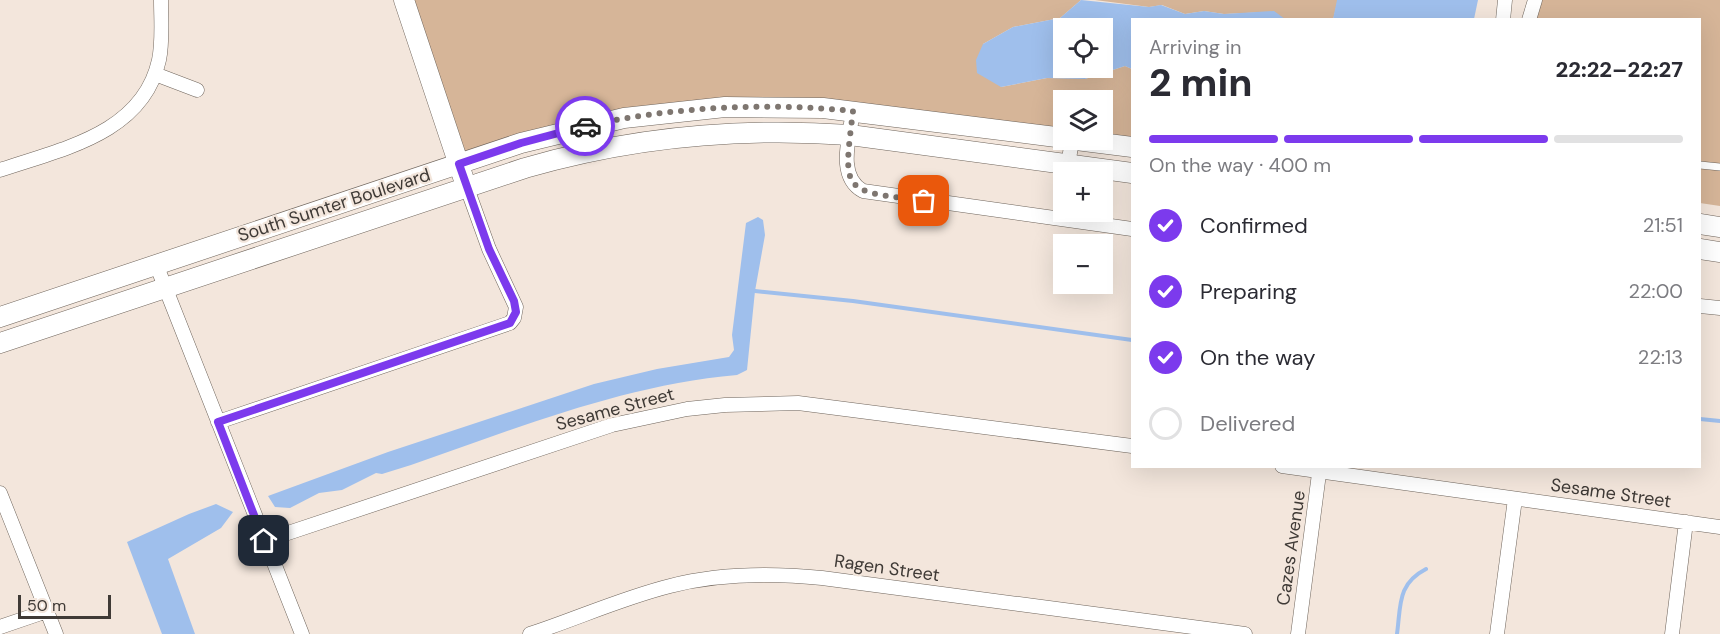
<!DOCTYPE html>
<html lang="en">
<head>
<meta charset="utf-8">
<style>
	body { margin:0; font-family:"DM Sans",sans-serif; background:#f2f2f3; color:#2b2b33; height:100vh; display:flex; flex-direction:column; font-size:22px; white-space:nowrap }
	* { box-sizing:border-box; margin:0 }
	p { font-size:20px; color:#7c7c81 }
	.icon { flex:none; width:33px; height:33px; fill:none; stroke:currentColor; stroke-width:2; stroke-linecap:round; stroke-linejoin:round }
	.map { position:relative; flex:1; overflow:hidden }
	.side { position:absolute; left:1131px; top:18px; width:570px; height:450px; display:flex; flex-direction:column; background:#fff; border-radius:0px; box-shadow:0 6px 24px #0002 }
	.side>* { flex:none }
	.controls { position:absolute; left:1053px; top:18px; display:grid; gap:12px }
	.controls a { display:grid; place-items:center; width:60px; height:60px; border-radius:0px; background:#fff; box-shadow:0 6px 24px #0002; font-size:30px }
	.scale { position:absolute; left:18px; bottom:15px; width:93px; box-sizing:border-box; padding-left:6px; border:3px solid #3f3a36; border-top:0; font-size:16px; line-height:21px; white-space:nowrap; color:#3f3a36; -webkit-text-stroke:4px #f3e6dc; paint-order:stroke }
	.pin { position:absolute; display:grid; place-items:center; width:51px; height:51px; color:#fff; margin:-26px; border-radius:12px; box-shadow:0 3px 9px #0006 }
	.courier { position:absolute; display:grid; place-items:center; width:60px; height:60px; margin:-30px; border:4px solid #7c3aed; border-radius:50%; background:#fff; color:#222; box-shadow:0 2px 8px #0007 }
	.summary em { font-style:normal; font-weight:800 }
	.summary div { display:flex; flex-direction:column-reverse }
	.summary { display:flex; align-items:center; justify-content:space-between; height:102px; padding:0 18px }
	h1 { font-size:39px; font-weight:800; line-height:45px }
	.bar { display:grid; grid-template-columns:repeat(4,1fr); gap:9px 6px; align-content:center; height:72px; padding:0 18px }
	.bar i { height:8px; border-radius:4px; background:#e1e1e2 }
	.bar .selected { background:#7c3aed }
	.bar p { grid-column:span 4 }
	ol { padding:0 18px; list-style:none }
	li { display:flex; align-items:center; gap:18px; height:66px }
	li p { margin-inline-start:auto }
	li .icon { padding:6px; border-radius:50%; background:#7c3aed; color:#fff; stroke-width:4 }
	li:last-child { color:#7c7c81 }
	li i { width:33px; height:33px; border:3px solid #e1e1e2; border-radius:50% }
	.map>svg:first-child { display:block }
</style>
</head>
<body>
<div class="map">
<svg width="1720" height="634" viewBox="0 0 1720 634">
	<rect width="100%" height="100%" fill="#f3e6dc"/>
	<path fill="#d6b598" d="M412 0H1081L1060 18 1013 27 983 44 1001 87 1047 78 1085 79 1125 66 1132 69V140L1103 136 1102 100H1064L1063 131 778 100 463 156Z
		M1095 0H1338L1333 20 1282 19 1267 12 1224 14 1204 11 1185 14 1162 5 1149 7Z
		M1542 0H1720V206L1700 203V20H1536Z"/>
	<path fill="#9fbfec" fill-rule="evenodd" d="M1081 0 1149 7 1161 5 1185 14 1204 11 1224 14 1274 11 1285 19 1132 20V69L1125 66 1085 79 1047 78 1001 87 977 73 976 60 983 44 1013 27 1060 18ZM1064 28H1102V68H1064Z
		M1337 0H1478L1474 19H1333Z
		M758 217 763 220 765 235 755 291 747 370 737 375C623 385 518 428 411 465L382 474 376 473 342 490 319 493 290 508 275 507 268 496 388 452 594 384 657 369 729 357 734 350 732 335 746 223Z
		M216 504 233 512 221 528 168 559 195 634H162L127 542 189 514Z"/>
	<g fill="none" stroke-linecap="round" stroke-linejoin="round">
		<path stroke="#9fbfec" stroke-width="4" d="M755 291 853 301 1132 340
			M1700 419 1720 421
			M1397 634C1401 605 1397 584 1426 569"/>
		<g stroke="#6f655c" stroke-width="8">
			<path id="lane" d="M1700 165 1720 167"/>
		</g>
		<g stroke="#6f655c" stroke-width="15">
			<path id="street" d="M1503 20 1505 0
				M1529 20 1535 0
				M155 74 197 90
				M853 111C850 136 836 176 863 191L1132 229
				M0 170C61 149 143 134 159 60 163 41 161 20 161 0
				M1067 172 1072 140
				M1061 219 1064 198
				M156 264 302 634
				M1700 306 1720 308
				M218 422 510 323 514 318 516 307 489 249 467 188
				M1282 466 1720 527
				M0 493 56 634
				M264 541 612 425 687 409 725 405 798 403 1132 446
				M0 627 47 611
				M530 634C576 619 622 598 670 586 720 573 771 573 822 578L1245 634
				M1298 634 1320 466
				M1497 634 1515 499
				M1672 634 1686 522"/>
		</g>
		<g stroke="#6f655c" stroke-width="21">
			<path id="secondary" d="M404 0 463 177
				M1076 140 1132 147
				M1700 224 1720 227
				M1700 249 1720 252
				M0 317 521 143 624 118 725 107 823 108 1064 138
				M0 343 525 168C632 137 739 127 850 135L1132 173"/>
		</g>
		<use href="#lane" stroke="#fff" stroke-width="7"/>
		<use href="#street" stroke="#fff" stroke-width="14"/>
		<use href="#secondary" stroke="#fff" stroke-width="20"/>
	</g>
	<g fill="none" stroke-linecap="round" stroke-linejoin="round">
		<path stroke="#7e7670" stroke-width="6" stroke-dasharray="0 10.8" d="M585 126C673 107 763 102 853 111 843 194 841 190 924 201"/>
		<path stroke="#7c3aed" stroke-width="8" d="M264 541 218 422 510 323 516 312 514 301 489 249 459 164 521 143 585 126"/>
	</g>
	<g text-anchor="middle" stroke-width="4.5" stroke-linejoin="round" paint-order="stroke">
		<g font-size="18" fill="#3f3a36" stroke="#f3e6dc">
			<text transform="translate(334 205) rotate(-18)" y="6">South Sumter Boulevard</text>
			<text transform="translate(615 409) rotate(-15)" y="6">Sesame Street</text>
			<text transform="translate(1611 493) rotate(8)" y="6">Sesame Street</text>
			<text transform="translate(1291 548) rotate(-82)" y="6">Cazes Avenue</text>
			<text transform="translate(887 568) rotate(8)" y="6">Ragen Street</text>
		</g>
	</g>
</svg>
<div class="controls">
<a><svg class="icon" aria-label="locate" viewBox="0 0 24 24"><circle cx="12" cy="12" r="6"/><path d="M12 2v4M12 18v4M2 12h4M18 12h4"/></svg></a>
<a><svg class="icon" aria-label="layers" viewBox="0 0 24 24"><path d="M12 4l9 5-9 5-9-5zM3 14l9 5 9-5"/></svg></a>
<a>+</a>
<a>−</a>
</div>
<div class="scale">50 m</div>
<div class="pin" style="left:924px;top:201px;background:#ea580c"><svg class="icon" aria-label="bag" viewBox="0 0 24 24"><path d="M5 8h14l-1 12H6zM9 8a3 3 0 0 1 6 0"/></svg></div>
<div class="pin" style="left:264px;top:541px;background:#1f2937"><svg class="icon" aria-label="home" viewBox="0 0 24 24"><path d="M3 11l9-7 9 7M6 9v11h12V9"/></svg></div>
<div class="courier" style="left:585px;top:126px"><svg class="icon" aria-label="car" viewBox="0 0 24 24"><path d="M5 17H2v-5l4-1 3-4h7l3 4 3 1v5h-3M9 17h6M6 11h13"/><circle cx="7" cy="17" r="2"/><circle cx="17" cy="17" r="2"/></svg></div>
<section class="side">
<div class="summary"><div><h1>2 min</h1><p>Arriving in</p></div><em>22:22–22:27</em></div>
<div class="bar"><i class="selected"></i><i class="selected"></i><i class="selected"></i><i></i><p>On the way · 400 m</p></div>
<ol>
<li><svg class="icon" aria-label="check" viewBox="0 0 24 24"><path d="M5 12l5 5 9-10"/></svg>Confirmed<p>21:51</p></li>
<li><svg class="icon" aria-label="check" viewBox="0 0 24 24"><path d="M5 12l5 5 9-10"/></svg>Preparing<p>22:00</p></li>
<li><svg class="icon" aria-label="check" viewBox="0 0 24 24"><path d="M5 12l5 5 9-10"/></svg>On the way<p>22:13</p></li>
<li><i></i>Delivered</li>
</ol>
</section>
</div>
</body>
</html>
